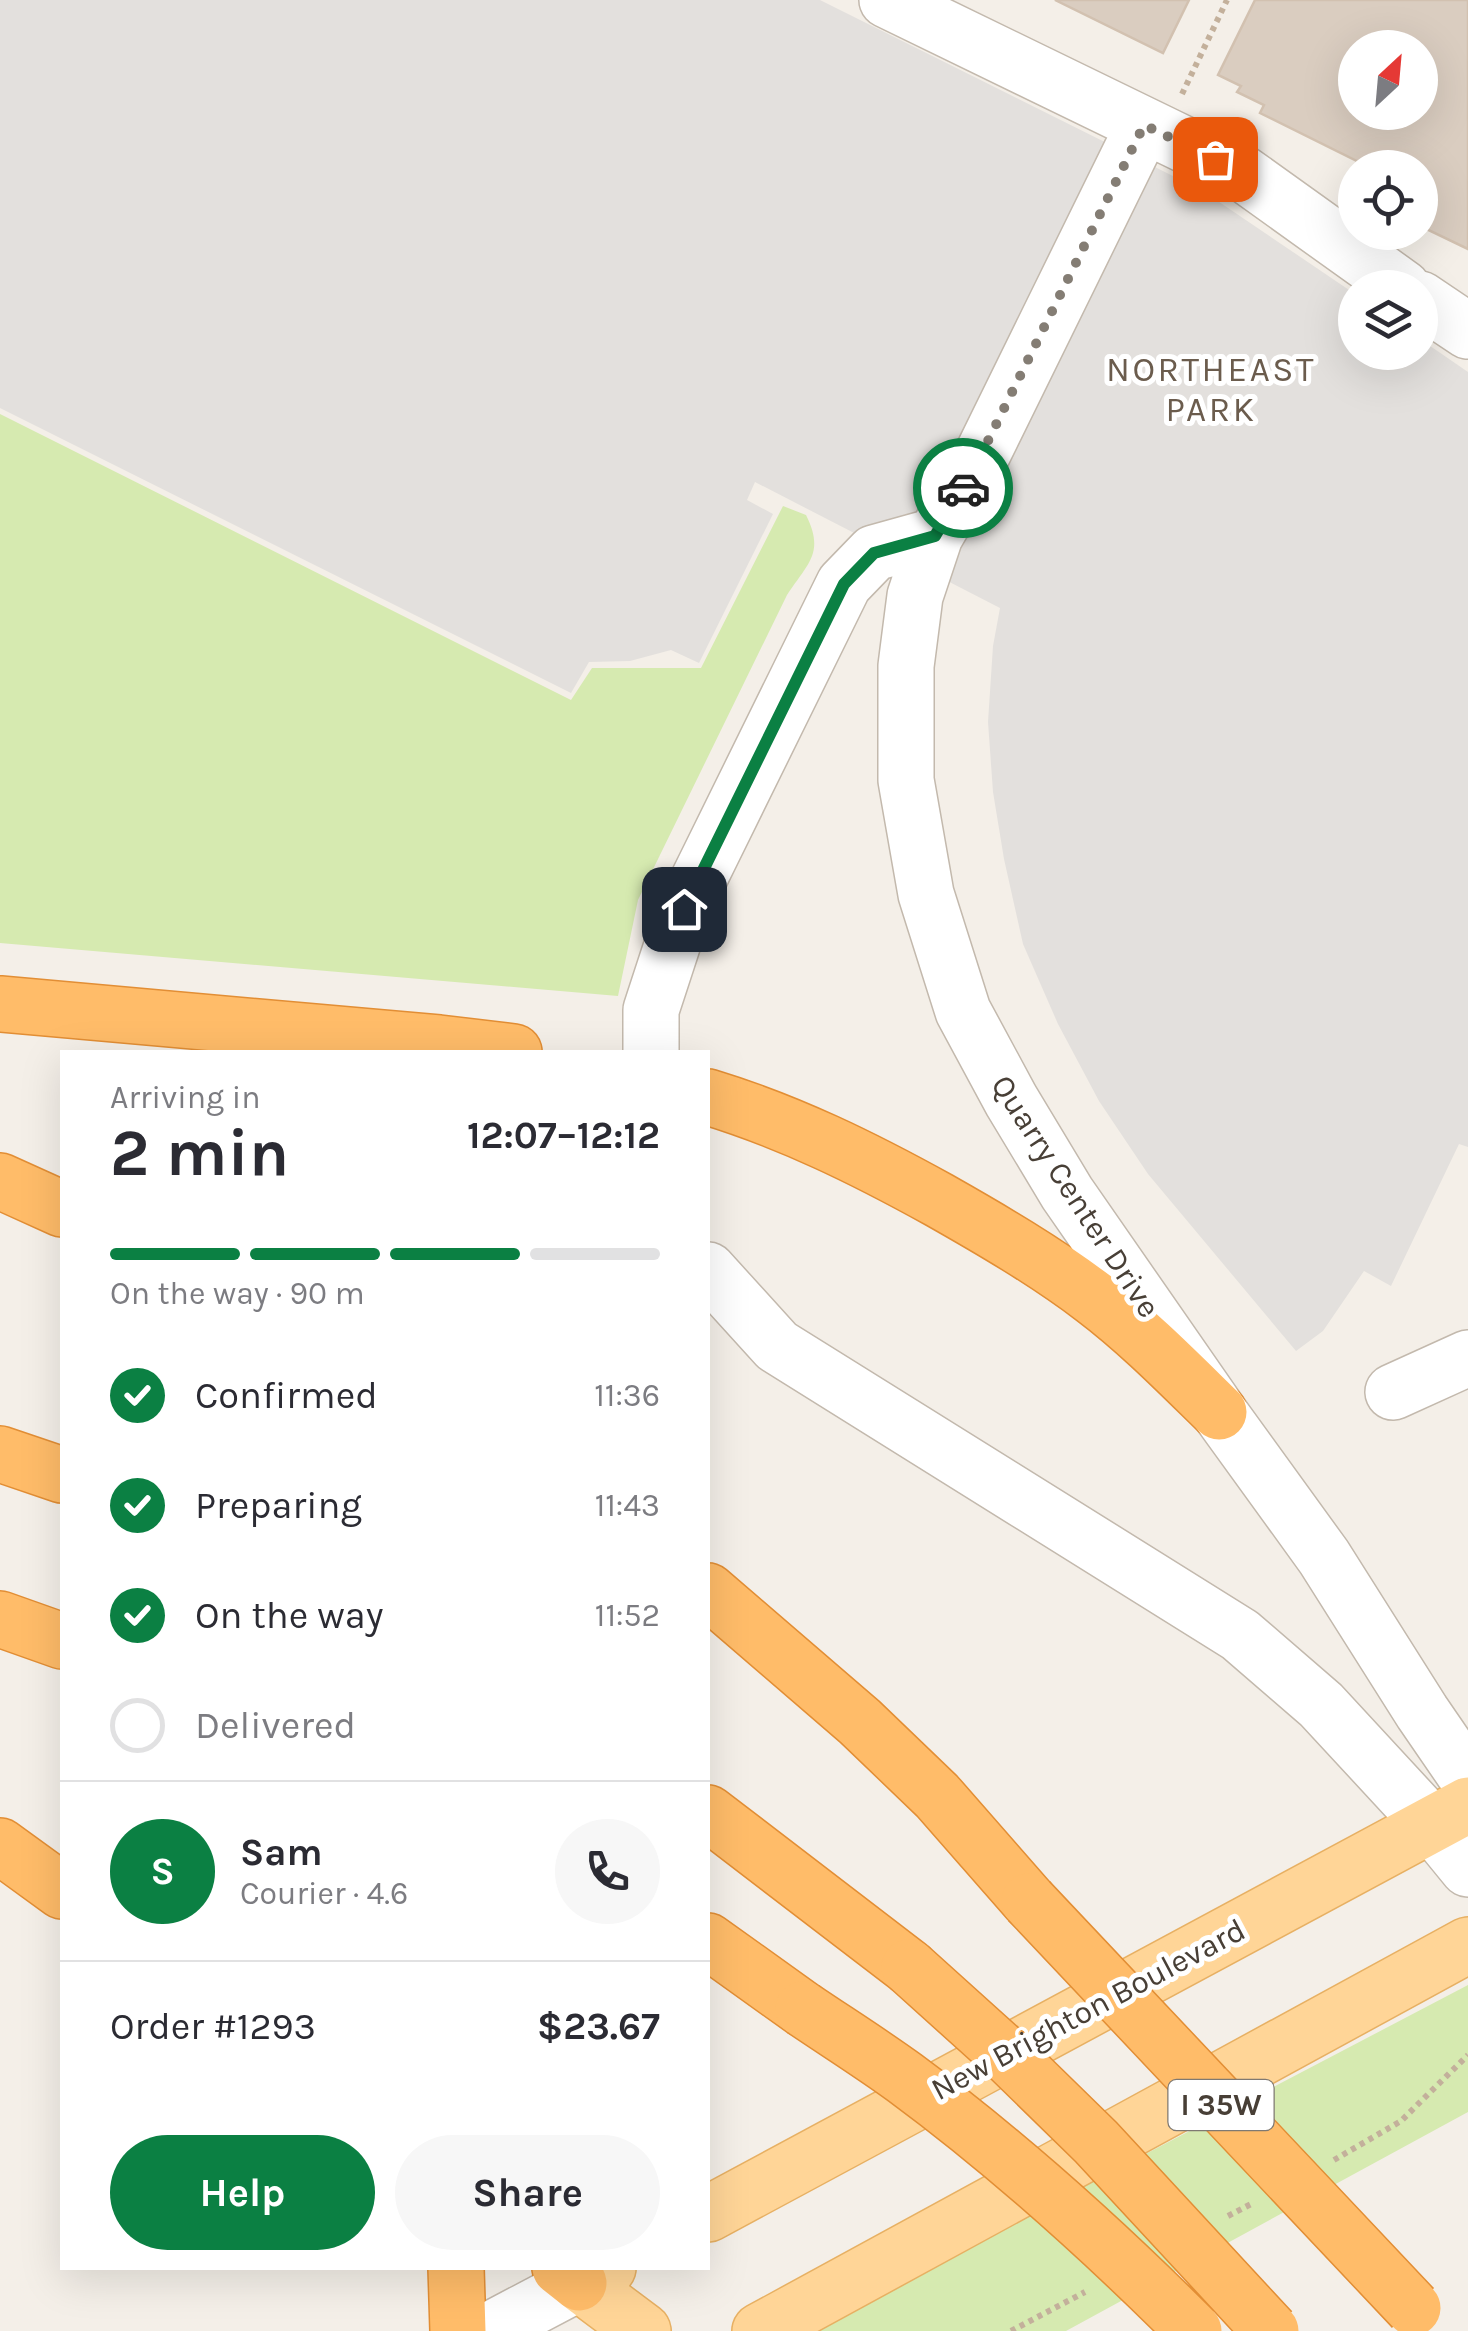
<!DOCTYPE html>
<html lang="en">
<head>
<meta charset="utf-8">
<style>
	body { margin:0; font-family:Karla,sans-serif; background:#f7f7f7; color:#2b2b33; height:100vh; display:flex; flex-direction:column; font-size:38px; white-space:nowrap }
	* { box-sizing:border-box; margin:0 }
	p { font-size:32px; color:#7c7c81 }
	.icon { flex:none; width:55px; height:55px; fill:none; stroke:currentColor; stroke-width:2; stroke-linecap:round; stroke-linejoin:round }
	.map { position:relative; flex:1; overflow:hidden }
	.panel { position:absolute; left:60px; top:1050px; width:650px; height:1220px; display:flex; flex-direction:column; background:#fff; border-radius:0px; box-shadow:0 10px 40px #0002 }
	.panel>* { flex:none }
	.needle { width:65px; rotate:26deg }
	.tools { position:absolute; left:1338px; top:30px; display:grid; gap:20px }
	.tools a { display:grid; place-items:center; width:100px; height:100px; border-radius:50%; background:#fff; box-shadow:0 10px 40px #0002; font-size:50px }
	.pin { position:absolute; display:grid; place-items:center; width:85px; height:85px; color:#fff; margin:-42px; border-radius:20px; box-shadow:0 5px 15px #0006 }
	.courier { position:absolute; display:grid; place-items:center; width:100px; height:100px; margin:-50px; border:8px solid #0b8043; border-radius:50%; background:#fff; color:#222; box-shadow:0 2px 12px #0007 }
	.overview em { font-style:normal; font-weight:700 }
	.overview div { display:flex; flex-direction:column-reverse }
	.overview { display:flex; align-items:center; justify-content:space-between; height:170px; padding:0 50px }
	h1 { font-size:65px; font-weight:700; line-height:75px }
	.bar { display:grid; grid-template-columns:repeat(4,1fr); gap:15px 10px; align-content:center; height:120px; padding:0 50px }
	.bar i { height:12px; border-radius:8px; background:#e1e1e2 }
	.bar .active { background:#0b8043 }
	.bar p { grid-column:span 4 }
	.line { display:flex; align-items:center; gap:25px; padding:0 50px; border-top:2px solid #e1e1e2 }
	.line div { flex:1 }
	.round { display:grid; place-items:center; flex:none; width:105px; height:105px; border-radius:52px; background:#f7f7f7 }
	ol { padding:0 50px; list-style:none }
	li { display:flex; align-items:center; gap:30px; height:110px }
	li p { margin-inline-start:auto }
	li .icon { padding:10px; border-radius:50%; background:#0b8043; color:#fff; stroke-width:4 }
	li:last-child { color:#7c7c81 }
	li i { width:55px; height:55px; border:5px solid #e1e1e2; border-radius:50% }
	.cta { display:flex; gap:20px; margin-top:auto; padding:20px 50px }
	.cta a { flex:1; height:115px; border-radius:60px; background:#0b8043; color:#fff; font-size:40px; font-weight:700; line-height:115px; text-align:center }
	.cta a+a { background:#f7f7f7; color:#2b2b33 }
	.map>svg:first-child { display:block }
</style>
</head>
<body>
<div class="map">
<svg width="1468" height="2331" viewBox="0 0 1468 2331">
	<rect width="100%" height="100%" fill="#f4efe8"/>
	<path fill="#d6eab0" d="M0 414 571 700 592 668H701L783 506 806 515C825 553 808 563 787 595L638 900 618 996 0 943Z
		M1468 1985V2112L1066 2331H808Z"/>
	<path fill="#e3e0dd" d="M0 0H820L1203 191 1355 294V352H1420V339L1468 372V1147L1459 1144 1391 1286 1364 1271 1323 1331 1296 1351 1148 1174 1099 1101 1058 1024 1023 944 1004 859 993 792 988 722 993 646 1000 608 755 482 747 500 773 514 699 663 671 650 630 661 589 662 571 693 0 408Z"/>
	<path fill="#dacdc0" stroke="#d2c1b0" stroke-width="2.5" fill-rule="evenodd" d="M1055 0H1189L1163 53Z
		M1255 0H1468V249L1420 226V180L1422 176 1420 168H1406L1400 164 1398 168H1388L1370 159 1367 166 1260 113 1264 105 1237 92 1241 86 1218 75ZM1355 48H1420V112H1355Z"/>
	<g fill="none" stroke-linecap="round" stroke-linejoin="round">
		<g stroke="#c3b9ad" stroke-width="58">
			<path id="minor" d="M887 0 1241 172 1403 288
				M1144 125 980 459 935 536 915 596 906 666V780L926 894 963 1011 1011 1100 1067 1193 1219 1412 1324 1557 1422 1712 1468 1779
				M1420 299 1468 331
				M651 1052V1010L684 909 844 584 874 553 935 536
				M708 1270 777 1346 1240 1635 1321 1705 1432 1825 1468 1869
				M1393 1392 1468 1358
				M488 2331 579 2283"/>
		</g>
		<g stroke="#e7b063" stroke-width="58">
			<path id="major" d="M708 2214 1468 1805
				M608 2268 579 2283 643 2331
				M760 2331 1468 1945"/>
		</g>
		<g stroke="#e28e35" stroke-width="58">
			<path id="highway" d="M0 1004 439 1043 514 1052
				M708 1097C790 1122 863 1158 939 1200 992 1230 1045 1261 1094 1298 1139 1332 1179 1373 1219 1412
				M0 1181 62 1209
				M0 1454 62 1475
				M708 1591 860 1722 937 1796 1029 1901
				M0 1619 62 1641
				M708 1813 909 1967
				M0 1846 62 1891
				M708 1941 803 2009
				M456 2268 458 2331
				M560 2268 579 2283"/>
		</g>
		<path stroke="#c3b09b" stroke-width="6" stroke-dasharray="5 5" stroke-linecap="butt" d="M1182 94 1227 0
			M1334 2160 1401 2121 1468 2055
			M1228 2216 1253 2203
			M1011 2331 1085 2292"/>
		<use href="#minor" stroke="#fff" stroke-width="55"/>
		<use href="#major" stroke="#ffd597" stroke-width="55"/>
		<use href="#highway" stroke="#ffbc69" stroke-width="55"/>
		<g stroke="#e28e35" stroke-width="58" stroke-linecap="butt">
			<path id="highway-bridge" d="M1029 1901 1413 2308
				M909 1967 1010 2058 1096 2142 1271 2331
				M803 2009C837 2032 872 2054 905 2078 1008 2154 1104 2241 1194 2331"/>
		</g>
		<use href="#highway-bridge" stroke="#ffbc69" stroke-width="55"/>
	</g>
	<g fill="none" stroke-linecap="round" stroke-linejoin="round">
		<path stroke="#847d74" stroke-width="10" stroke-dasharray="0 18" d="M963 488 982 453 1144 125 1215 159"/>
		<path stroke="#0b8043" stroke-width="12" d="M684 909 844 584 874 553 935 536 963 488"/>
	</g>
	<g text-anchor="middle" stroke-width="10" stroke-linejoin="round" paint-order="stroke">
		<rect fill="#fff" stroke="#7f7972" stroke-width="2.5" x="1168.5" y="2080" width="105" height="50" rx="8"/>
		<g font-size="30" font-weight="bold" fill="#483f36">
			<text x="1221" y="2115">I 35W</text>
		</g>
		<g font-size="32" fill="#483f36" stroke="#fff">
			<text transform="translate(1076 1196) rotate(57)" y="11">Quarry Center Drive</text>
			<text transform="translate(1088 2009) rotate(-28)" y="11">New Brighton Boulevard</text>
		</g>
		<g font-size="35" letter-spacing="2.5" fill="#6b5c4d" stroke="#fff">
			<text x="1211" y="381">NORTHEAST<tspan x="1211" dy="40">PARK</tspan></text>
		</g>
	</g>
</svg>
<div class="tools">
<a><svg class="needle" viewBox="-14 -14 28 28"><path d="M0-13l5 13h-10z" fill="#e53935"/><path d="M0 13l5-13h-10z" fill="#7c7c81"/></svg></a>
<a><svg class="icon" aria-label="locate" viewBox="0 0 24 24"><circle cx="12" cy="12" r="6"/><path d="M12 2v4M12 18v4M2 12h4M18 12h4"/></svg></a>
<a><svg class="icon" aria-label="layers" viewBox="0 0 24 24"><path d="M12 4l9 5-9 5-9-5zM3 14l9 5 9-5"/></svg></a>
</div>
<div class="pin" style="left:1215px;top:159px;background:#ea580c"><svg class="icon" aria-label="bag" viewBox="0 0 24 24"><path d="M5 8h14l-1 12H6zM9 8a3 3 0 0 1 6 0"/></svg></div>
<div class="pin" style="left:684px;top:909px;background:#1f2937"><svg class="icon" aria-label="home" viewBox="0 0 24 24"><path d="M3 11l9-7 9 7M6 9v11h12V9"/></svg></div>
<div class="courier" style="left:963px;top:488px"><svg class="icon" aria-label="car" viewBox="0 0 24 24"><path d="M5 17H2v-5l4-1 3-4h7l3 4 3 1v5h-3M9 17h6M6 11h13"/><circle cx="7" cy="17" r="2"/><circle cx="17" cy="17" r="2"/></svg></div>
<section class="panel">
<div class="overview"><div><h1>2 min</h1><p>Arriving in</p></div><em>12:07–12:12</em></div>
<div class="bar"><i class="active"></i><i class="active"></i><i class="active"></i><i></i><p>On the way · 90 m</p></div>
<ol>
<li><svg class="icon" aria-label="check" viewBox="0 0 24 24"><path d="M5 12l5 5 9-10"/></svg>Confirmed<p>11:36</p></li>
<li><svg class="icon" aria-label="check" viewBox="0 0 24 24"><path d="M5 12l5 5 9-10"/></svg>Preparing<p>11:43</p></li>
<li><svg class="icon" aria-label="check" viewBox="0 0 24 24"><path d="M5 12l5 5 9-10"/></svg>On the way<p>11:52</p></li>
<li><i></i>Delivered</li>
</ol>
<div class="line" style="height:180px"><b class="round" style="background:#0b8043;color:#fff">S</b><div><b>Sam</b><p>Courier · 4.6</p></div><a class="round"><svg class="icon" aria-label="phone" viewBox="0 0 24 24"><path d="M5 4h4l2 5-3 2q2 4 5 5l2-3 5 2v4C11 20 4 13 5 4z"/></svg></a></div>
<div class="line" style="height:130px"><div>Order #1293</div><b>$23.67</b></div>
<div class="cta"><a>Help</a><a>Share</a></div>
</section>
</div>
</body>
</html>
